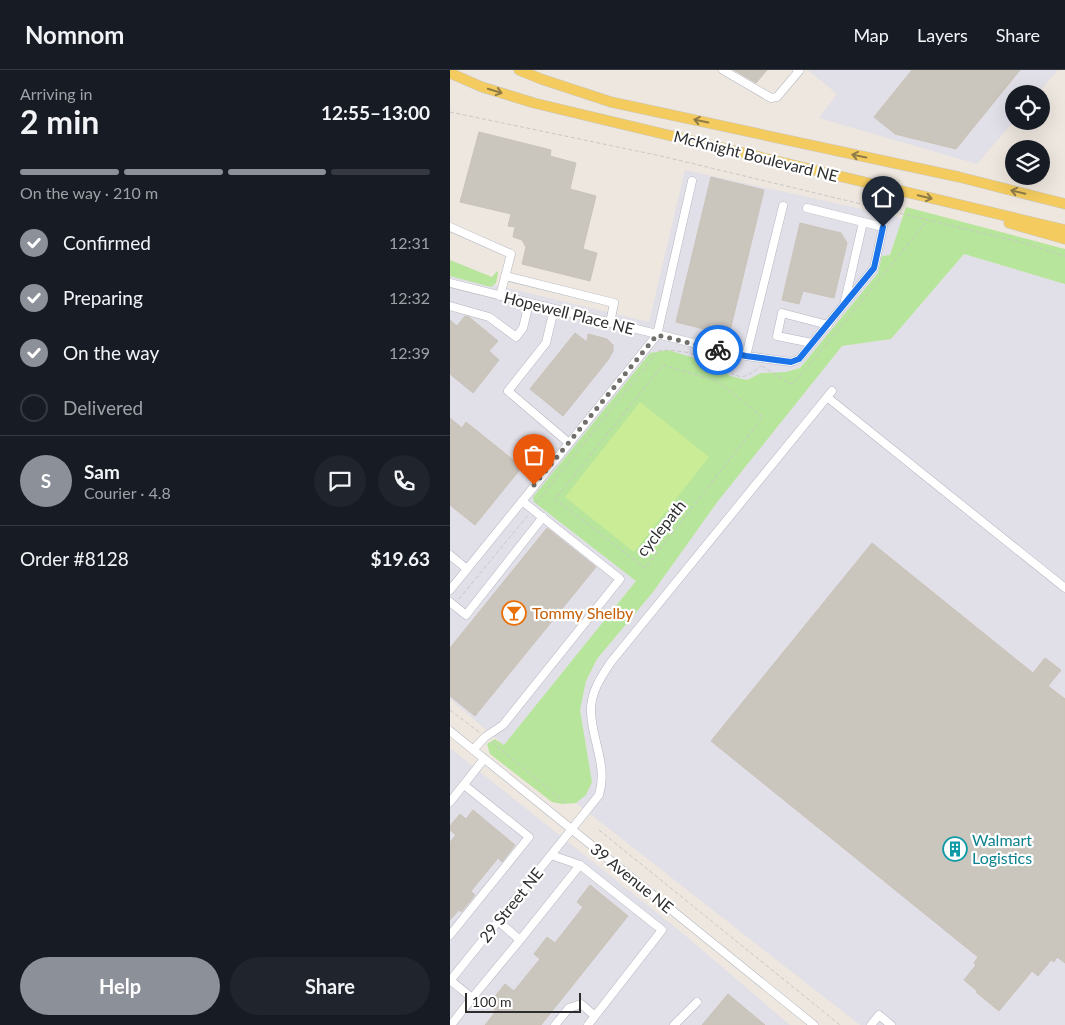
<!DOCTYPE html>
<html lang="en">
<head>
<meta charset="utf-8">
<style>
	body { margin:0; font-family:Lato,sans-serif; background:#20242c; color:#f1f3f6; height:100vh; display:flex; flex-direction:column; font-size:19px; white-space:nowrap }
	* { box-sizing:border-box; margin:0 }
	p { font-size:16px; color:#9ea1a6 }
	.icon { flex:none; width:28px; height:28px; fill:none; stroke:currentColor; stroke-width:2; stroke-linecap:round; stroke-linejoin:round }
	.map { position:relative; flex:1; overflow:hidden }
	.side { display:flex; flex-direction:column; background:#171b24; width:450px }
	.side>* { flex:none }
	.fabs { position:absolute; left:555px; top:15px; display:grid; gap:10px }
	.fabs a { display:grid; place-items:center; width:45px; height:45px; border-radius:50%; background:#171b24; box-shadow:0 5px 20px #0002; font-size:25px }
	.scale { position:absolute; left:15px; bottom:12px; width:116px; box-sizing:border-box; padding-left:5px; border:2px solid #2d2d2d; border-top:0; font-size:14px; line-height:18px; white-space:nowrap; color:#2d2d2d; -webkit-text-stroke:4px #fff; paint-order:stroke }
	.pin { position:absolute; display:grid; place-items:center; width:42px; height:42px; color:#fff; margin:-51px -21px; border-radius:50% 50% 50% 0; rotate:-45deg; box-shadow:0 0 5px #0007 }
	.pin .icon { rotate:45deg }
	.courier { position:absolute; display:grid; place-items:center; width:50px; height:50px; margin:-25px; border:4px solid #1a73e8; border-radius:50%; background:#fff; color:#222; box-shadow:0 1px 6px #0007 }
	.summary em { font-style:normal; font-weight:700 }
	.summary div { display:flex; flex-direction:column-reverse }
	.summary { display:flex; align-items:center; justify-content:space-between; height:85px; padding:0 20px }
	h1 { font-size:32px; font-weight:700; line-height:38px }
	.bar { display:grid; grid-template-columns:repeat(4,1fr); gap:8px 5px; align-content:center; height:60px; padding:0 20px }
	.bar i { height:6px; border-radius:4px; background:#363941 }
	.bar .active { background:#8c9099 }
	.bar p { grid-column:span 4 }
	.line { display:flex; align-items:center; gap:12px; padding:0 20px; border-top:1px solid #363941 }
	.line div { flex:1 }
	.round { display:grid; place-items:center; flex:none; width:52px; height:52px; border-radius:26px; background:#20242c }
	ol { padding:0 20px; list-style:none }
	li { display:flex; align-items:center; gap:15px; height:55px }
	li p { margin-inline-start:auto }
	li .icon { padding:5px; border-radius:50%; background:#8c9099; color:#fff; stroke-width:4 }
	li:last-child { color:#9ea1a6 }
	li i { width:28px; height:28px; border:2px solid #363941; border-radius:50% }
	.primary-button { display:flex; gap:10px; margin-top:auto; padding:10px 20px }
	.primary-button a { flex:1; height:58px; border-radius:30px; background:#8c9099; color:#fff; font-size:20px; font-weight:700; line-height:58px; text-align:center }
	.primary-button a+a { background:#20242c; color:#f1f3f6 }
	header { display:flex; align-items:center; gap:30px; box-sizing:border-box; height:70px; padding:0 25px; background:#171b24; border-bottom:1px solid #363941 }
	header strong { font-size:24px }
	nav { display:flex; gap:28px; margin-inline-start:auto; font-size:18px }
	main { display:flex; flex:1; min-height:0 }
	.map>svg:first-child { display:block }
</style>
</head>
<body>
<header>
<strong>Nomnom</strong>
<nav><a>Map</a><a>Layers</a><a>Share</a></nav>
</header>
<main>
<section class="side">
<div class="summary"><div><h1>2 min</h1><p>Arriving in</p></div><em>12:55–13:00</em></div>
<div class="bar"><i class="active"></i><i class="active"></i><i class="active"></i><i></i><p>On the way · 210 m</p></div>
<ol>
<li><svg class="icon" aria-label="check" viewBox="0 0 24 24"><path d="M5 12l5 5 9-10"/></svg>Confirmed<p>12:31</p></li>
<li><svg class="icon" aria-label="check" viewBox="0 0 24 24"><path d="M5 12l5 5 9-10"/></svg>Preparing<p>12:32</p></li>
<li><svg class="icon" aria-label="check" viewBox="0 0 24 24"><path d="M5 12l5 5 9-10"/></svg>On the way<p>12:39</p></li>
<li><i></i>Delivered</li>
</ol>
<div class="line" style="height:90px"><b class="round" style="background:#8c9099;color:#fff">S</b><div><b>Sam</b><p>Courier · 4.8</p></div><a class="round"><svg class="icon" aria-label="chat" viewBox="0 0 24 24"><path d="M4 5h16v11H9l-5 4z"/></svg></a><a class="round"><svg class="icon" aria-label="phone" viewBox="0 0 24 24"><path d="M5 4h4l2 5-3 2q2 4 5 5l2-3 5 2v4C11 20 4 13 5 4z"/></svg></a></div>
<div class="line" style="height:65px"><div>Order #8128</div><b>$19.63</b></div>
<div class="primary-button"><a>Help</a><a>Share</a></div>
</section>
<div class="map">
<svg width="615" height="955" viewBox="0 0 615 955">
	<rect width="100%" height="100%" fill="#eee7df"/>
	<path fill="#e1dfe7" d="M358 0H608L587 24H564V51L527 94 369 48 387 24Z
		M235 100 453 148 440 185 432 186 428 203 350 298 336 302 311 303 297 310 280 306 267 295 218 280 200 283 84 432 186 511 54 675 0 629V204L199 252Z
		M514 184 615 214V955H410L126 733 136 725 142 712 130 640 136 611 147 589 203 522 268 431 392 276 441 269Z
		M0 678 230 861 340 955H0Z"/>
	<path fill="#b7e59b" d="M456 137 615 179V214L514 184 441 269 392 276 268 431 203 522 147 589 136 611 130 640 142 712 136 725 126 733 112 734 102 732 40 684 37 674 45 669 54 675 186 511 84 432 83 427 200 283 218 280 267 295 280 306 297 310 311 303 336 302 350 298 428 203 432 186 440 185Z
		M0 190 42 207 47 201 48 203 46 213 41 217 0 206Z"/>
	<path fill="#cbec97" d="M190 332 259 387 184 482 115 427Z"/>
	<path fill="#cac5bd" stroke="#cac3b8" d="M284 0H317L306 13Z
		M462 0H570L506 79 445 64 424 47Z
		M29 62 101 80 100 86 126 93 120 119 146 126 133 179 147 183 140 211 72 194 76 177 72 170 63 167 65 157 58 156 61 144 10 132Z
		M261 107 314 120 280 261 267 258 266 262 226 252Z
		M350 153 391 163 397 173 384 228 353 221 349 234 332 230Z
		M15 246 19 247 48 271 39 281 49 290 23 323 0 304V250L7 256Z
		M125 263 137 272 138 264 157 269 163 275V281L158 290 113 346 80 319Z
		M0 348 12 358 16 352 72 397 25 455 0 435Z
		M97 458 146 497 25 646 0 626V578Z
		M422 473 583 603 595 588 611 600 598 616 615 629V893L607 887 604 892 601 890 588 906 582 901 549 941 526 922 527 921 514 910 526 895 524 893 528 887 261 671Z
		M23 740 65 775 52 792 48 788 21 821 25 825 11 842 9 840 0 850V772L6 765 0 760V756L10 744 16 749Z
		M140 815 178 846 91 955H35L46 941 38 935 55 914 64 921 90 889 84 884 97 867 105 873 133 837 127 832Z
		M278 924 315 955H252Z"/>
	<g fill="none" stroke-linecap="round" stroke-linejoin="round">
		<g stroke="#b3b6c0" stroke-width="9">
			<path id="minor" d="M273 0 321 28 327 27 349 1 347 0
				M0 157 61 184 50 226
				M55 206 164 233 160 253
				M0 213 296 286 341 292 349 289 424 198 433 157 357 138
				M395 231 413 152
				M0 236 39 247 66 267 73 258 79 233
				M104 239 96 273 58 321 119 373
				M362 273 327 266 332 243 378 255
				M296 286 333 136
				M377 327 615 518
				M0 485 17 499
				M0 520 207 265 242 111
				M0 532 16 545 93 447
				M0 661 364 955
				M23 680 35 667 53 655 170 509 72 431
				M0 732 34 689
				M101 785 130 795
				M0 865 79 767 14 715
				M70 870 130 795 212 860 138 955
				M0 910 22 928 70 870 48 851
				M0 911 149 725C158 696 142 671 141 642 140 623 151 607 161 592L382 321
				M1 955 22 928
				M105 955 119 938 131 934 145 946
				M224 955 247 932
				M421 955 429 945 441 955"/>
		</g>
		<g stroke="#c8c8c8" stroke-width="11">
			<path id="major" d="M69 0 91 9 161 32 509 107 615 134
				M0 3 32 17 84 33 615 160
				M559 153 615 169"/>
		</g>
		<path stroke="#c8c8c8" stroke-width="1" stroke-dasharray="4 2.5" stroke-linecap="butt" d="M0 42 211 86 574 173 615 186
			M213 295 267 311 313 347 195 498 105 429Z
			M312 296 341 314 346 311 478 150
			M86 433 208 281C221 278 253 285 265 290 269 292 271 295 274 298 291 311 296 308 311 296
			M9 529 78 445
			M0 640 29 662
			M42 672 116 734
			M149 760 390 955"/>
		<use href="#minor" stroke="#fff" stroke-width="8"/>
		<use href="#major" stroke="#f3cb5f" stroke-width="10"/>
	</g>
	<defs><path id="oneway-shaft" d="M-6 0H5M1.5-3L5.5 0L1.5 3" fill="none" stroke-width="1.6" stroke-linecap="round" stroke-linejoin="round" transform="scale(1.25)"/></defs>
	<g stroke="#907c46">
		<use href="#oneway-shaft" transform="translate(45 21) rotate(17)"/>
		<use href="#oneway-shaft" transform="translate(251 51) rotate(-168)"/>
		<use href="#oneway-shaft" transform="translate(409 86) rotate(-168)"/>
		<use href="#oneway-shaft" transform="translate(568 122) rotate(-166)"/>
		<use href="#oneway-shaft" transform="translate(475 127) rotate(14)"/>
	</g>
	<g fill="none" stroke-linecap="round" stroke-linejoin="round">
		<path stroke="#716e6b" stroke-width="5" stroke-dasharray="0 9" d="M84 415 207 265 268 280"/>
		<path stroke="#1a73e8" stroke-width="6" d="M268 280 296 286 341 292 349 289 424 198 433 157"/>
	</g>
	<defs>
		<g id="bar-ring" transform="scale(1.25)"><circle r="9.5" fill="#fff" stroke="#e8710a" stroke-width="1.5"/><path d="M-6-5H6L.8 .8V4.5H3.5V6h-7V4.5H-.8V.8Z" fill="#e8710a"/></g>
		<g id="building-ring" transform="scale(1.25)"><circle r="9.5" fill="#fff" stroke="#0f9aa8" stroke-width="1.5"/><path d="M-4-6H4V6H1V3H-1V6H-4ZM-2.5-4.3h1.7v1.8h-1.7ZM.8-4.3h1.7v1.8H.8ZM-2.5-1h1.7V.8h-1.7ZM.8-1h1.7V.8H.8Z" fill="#0f9aa8"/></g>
	</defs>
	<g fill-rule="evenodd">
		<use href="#bar-ring" x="64" y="543"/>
		<use href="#building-ring" x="505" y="779"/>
	</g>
	<g text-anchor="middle" stroke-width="4.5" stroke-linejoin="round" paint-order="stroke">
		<g font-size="16" fill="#2d2d2d" stroke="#fff">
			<text transform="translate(306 86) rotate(14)" y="6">McKnight Boulevard NE</text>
			<text transform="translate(119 243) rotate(14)" y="6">Hopewell Place NE</text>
			<text transform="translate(211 458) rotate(-51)" y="6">cyclepath</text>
			<text transform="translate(182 808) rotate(39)" y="6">39 Avenue NE</text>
			<text transform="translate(61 835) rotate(-51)" y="6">29 Street NE</text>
		</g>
		<g font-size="16" fill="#c56008" stroke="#fff" text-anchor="start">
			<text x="82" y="549">Tommy Shelby</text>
		</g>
		<g font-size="16" fill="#0d838f" stroke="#fff" text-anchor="start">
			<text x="522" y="776">Walmart<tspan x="522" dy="18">Logistics</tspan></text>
		</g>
	</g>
</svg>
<div class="fabs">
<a><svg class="icon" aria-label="locate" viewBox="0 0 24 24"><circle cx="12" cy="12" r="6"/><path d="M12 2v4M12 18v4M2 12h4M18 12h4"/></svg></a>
<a><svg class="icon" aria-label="layers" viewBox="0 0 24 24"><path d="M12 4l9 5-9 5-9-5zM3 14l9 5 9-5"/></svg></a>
</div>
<div class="scale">100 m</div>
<div class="pin" style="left:84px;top:415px;background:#ea580c"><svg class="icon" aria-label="bag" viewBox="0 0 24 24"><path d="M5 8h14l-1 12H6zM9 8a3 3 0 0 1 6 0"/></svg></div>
<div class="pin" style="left:433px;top:157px;background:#1f2937"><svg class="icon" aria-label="home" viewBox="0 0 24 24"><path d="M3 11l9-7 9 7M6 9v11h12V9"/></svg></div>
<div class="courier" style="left:268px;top:280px"><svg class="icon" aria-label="bike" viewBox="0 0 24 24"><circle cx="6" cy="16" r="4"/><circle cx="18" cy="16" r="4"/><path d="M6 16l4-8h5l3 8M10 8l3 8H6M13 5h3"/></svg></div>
</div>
</main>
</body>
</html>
